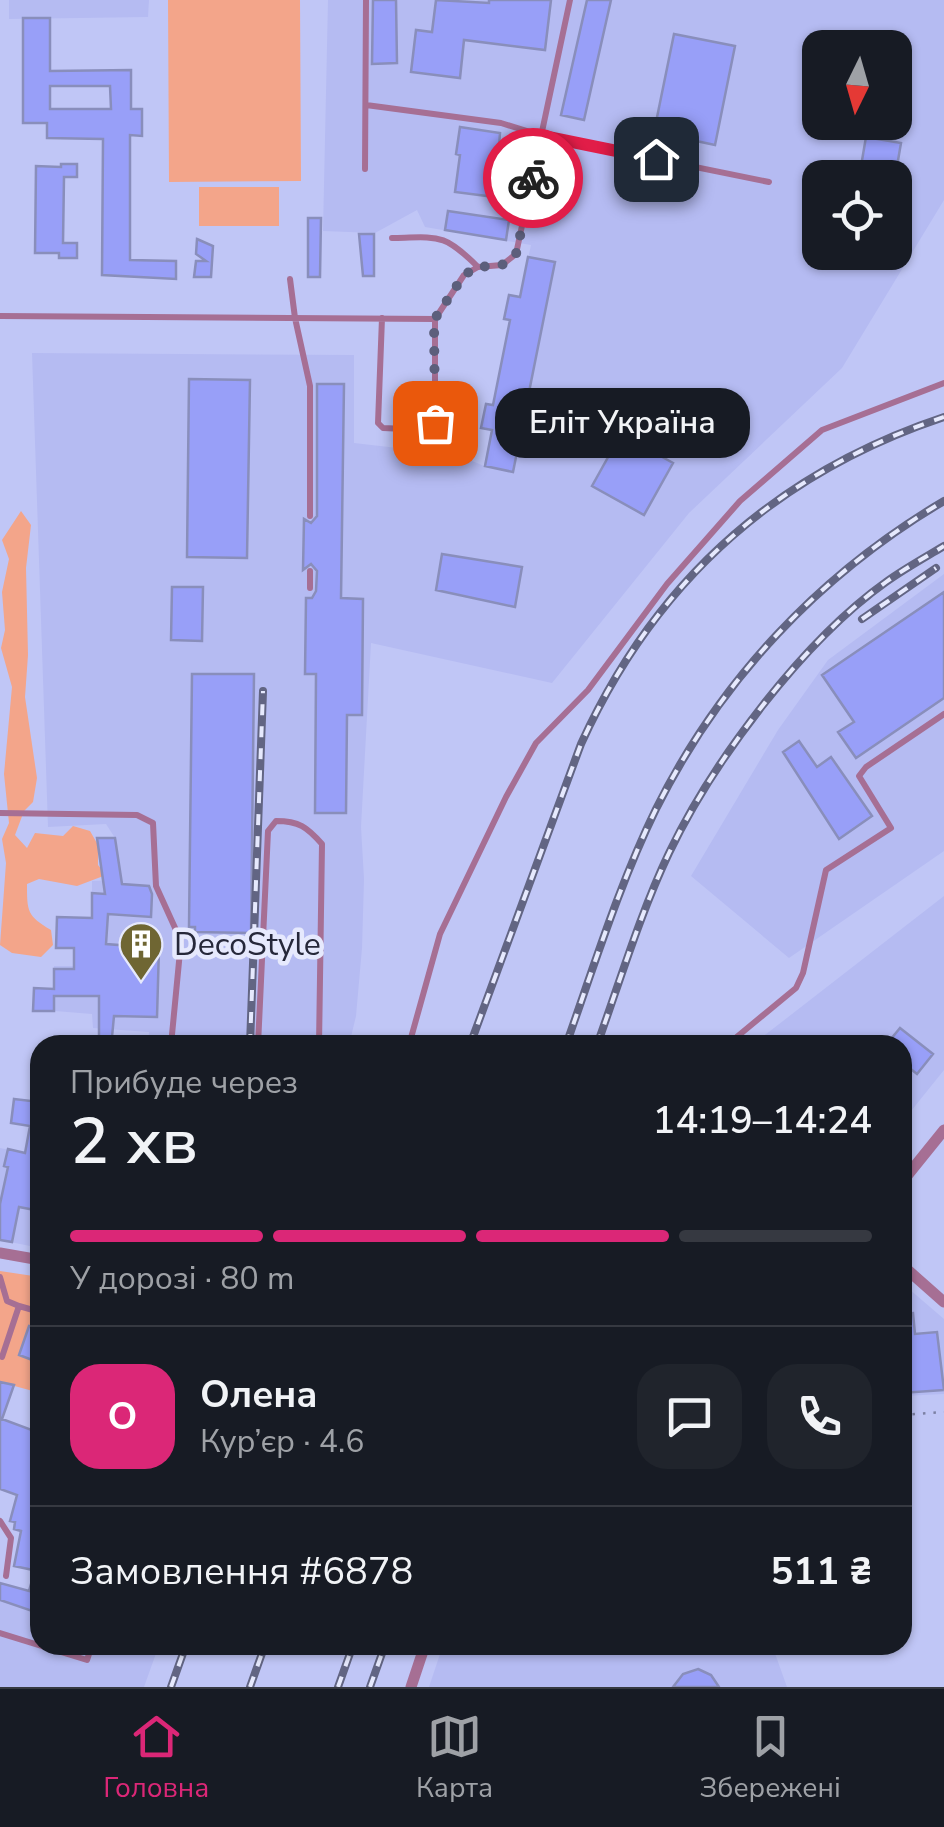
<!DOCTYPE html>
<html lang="uk">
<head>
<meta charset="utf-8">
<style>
	body { margin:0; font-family:"Nunito Sans",sans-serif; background:#20242c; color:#f1f3f6; height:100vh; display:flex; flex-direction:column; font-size:38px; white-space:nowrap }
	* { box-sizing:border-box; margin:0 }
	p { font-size:32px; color:#9ea1a6 }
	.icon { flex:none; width:55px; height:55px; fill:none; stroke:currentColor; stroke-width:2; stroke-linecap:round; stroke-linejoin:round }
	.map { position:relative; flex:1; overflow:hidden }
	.side { position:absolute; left:30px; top:1035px; width:882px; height:620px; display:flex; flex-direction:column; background:#171b24; border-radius:30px; box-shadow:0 2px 8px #0004 }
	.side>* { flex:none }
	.needle { width:65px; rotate:185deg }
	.fabs { position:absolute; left:802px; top:30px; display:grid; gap:20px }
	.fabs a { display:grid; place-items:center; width:110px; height:110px; border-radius:20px; background:#171b24; box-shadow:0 2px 8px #0004; font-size:50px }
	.pin { position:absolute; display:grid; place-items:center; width:85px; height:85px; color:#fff; margin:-42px; border-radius:20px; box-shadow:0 5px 15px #0006 }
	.courier { position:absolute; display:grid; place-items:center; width:100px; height:100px; margin:-50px; border:8px solid #e11d48; border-radius:50%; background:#fff; color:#222; box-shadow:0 2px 12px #0007 }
	.bubble { position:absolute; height:70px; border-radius:30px; background:#171b24; box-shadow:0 2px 8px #0004; font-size:32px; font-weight:600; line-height:70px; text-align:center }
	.summary em { font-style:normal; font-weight:600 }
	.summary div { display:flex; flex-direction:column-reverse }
	.summary { display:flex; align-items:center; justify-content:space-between; height:170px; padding:0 40px }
	h1 { font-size:65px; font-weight:600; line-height:75px }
	.bar { display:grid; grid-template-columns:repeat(4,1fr); gap:15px 10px; align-content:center; height:120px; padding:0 40px }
	.bar i { height:12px; border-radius:8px; background:#363941 }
	.bar .on { background:#db2777 }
	.bar p { grid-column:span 4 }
	.line { display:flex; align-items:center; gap:25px; padding:0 40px; border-top:2px solid #363941 }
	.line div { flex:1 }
	.round { display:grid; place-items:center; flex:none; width:105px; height:105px; border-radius:30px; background:#20242c }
	.tab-bar { display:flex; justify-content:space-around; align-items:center; height:140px; border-top:2px solid #363941; background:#171b24; font-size:28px; color:#9ea1a6 }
	.tab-bar a { display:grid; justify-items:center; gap:5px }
	.tab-bar .on { color:#db2777 }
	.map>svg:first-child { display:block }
</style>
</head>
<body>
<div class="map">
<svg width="944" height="1687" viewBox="0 0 944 1687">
	<rect width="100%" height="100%" fill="#c0c6f6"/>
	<path fill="#b5bbf2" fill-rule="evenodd" d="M9 0H149L148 17 9 19Z
		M328 0H944V200L842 368 689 513 552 683 371 643 361 827 364 879 362 948 356 1016 349 1045H148L149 1032 93 1028 92 1014 55 1011 54 966H92V881L121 880 115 838 106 824 48 827 32 353 354 355V443L458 455 484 466 531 245 425 227 417 210 375 233 323 231ZM820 48H895V122H820ZM820 178H895V252H820Z
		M944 574V851L789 958 691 876 778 730 828 660Z
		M944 896V1070L903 1121 902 1045H759L756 1042Z
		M0 1148 40 1156V1248L0 1240Z
		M902 1283 944 1319V1394L903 1396Z
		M0 1600 40 1613V1645H159L144 1687H0Z
		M443 1645H772L787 1687H429Z"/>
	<path fill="#f3a58a" d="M168 0H300L301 181 169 182Z
		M199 187H279V226H199Z
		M21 511 31 525 26 568 28 655 25 697 37 778 33 802 24 811 15 835 27 848 35 833 63 836 73 826 90 831 98 845V865L106 875 77 886 39 879 27 884C27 911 27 916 51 930L53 945 41 957 12 953 0 945 6 863 2 839 9 823 4 774 12 687 1 648 5 630 2 592 9 559 2 540Z
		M0 1271 40 1277V1393L0 1382Z"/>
	<path fill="#989ff8" stroke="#898ebb" stroke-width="2.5" fill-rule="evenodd" d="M373 0H396L397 63 372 64Z
		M436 0 489 3V0H551L545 50 464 40 460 78 411 72 416 30 432 32Z
		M587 0H611L584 120 561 115Z
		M23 18H50V71L131 70V109H142V136L130 135V260L176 261V279L102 275 103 139 47 138V123H23ZM50 86H110L111 109H50Z
		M674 34 735 46 715 145 654 132Z
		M460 127 500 133 495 197 455 192 460 155 456 154Z
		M866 137 901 143 895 178H859Z
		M61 164H77V177H64L63 243H77V258H59V253H35L36 166 61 167Z
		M448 211 509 220 506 240 445 230Z
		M308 218H321L320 277H308Z
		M359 234H374V276H363Z
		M197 239 213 246 211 277H194L196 261H206L196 254Z
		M528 257 555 262 513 472 485 466 492 430 481 428 486 404 493 405 510 320 504 319 509 295 520 297Z
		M189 379 250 380 247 558 187 557Z
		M317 384H344L341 598 363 599 362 715H347L346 813H315L316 674H305L306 598H312L316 591 317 571 311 564 303 570 304 519 311 523 317 516Z
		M621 434 673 463 644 515 592 486Z
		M442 554 522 567 515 607 436 590Z
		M172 587H203L202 641 171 640Z
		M944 592V698L856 758 838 732 854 722 822 675Z
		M192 674H254L251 933 195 932V927H189Z
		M799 741 817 767 831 757 872 816 839 839 783 752Z
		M97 838H115L122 884 149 886 152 894 151 917 108 914 106 944 159 948 157 1017 114 1016 112 1037 99 1036V996H54V1011H33L34 988 54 989V969H74V948H56L57 917 92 918V893L105 894Z
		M900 1028 933 1054 917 1074 902 1062V1045H886Z
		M14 1099 40 1102V1211L19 1207 12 1242 0 1240V1204L8 1167 4 1166 8 1149 25 1153 30 1126 11 1123Z
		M913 1313 915 1334 937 1332 944 1390 902 1393V1314Z
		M29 1326 40 1329V1363L19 1355Z
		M0 1382 14 1385 2 1419 40 1433V1542L33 1570 14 1566 21 1531 14 1529 15 1522 10 1521 17 1495 0 1489Z
		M37 1563H40V1596L35 1612 0 1600V1583L29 1591Z
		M698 1669 711 1675 719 1687H673L683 1674Z"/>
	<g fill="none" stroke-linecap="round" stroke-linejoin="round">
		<path stroke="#7c80a3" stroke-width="2.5" stroke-dasharray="2.5 8" stroke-linecap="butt" d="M902 1415 944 1412"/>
		<path stroke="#a66f94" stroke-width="6" d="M366 105 501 123 543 136 769 182
			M365 169 366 0
			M392 238C439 237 444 233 478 267
			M290 279 295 318 310 386V516
			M0 316 435 319
			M382 318 378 423 383 428 429 430 435 423V319L464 275 478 267 502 265 516 254 570 0
			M310 571V588
			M0 813 137 815 153 823 156 886 181 941 171 1045
			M258 1045 268 831 276 821C299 821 307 827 322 844L319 1045
			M409 1045 440 934 506 797 536 743 588 690 667 584 740 501 822 430 944 383
			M727 1045 796 988 803 973 826 870 891 828 859 776 866 767 944 714
			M0 1277 7 1301 19 1306 2 1357
			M19 1306 40 1312
			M0 1521 11 1538 6 1576
			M0 1633 87 1660 92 1645"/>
		<path stroke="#a66f94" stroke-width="11" d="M902 1182 944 1130
			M0 1253 40 1260
			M902 1265 944 1302
			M411 1687 425 1645"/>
		<g stroke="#626583" stroke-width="8">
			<path id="rail" d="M862 619 936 568
				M250 1045 263 691
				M470 1045 581 744C654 583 776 473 944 417
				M566 1045C594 966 619 885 656 809 720 680 820 574 944 501
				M597 1045C620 981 640 914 669 853 713 761 803 641 886 582 904 569 924 558 944 546
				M171 1687 186 1645
				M250 1687 265 1645
				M338 1687 353 1645
				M370 1687 385 1645"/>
		</g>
		<use href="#rail" stroke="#e6e9fd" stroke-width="4" stroke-dasharray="11" stroke-linecap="butt"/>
	</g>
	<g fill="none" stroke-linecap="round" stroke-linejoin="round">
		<path stroke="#5c5f7c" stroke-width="10" stroke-dasharray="0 18" d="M435 423 434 320 464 275 478 267 502 265 516 254 533 178"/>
		<path stroke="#e11d48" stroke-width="12" d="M533 178 543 136 656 159"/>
	</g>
	<defs>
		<g id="building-pin" transform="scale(2.25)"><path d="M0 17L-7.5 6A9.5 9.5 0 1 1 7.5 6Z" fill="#6f6633" stroke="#e6e9fd"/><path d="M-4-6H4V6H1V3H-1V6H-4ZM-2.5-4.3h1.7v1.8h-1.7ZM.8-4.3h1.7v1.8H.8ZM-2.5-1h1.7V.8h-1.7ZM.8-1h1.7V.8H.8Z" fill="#fff"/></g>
	</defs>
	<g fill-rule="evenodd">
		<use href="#building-pin" x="141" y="944"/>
	</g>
	<g text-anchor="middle" stroke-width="9" stroke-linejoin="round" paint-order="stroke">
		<g font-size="32" fill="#26283a" stroke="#e6e9fd" text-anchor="start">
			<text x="174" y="955">DecoStyle</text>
		</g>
	</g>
</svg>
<div class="fabs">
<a><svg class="needle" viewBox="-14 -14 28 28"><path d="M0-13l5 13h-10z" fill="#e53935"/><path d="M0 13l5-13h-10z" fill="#9ea1a6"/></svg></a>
<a><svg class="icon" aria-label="locate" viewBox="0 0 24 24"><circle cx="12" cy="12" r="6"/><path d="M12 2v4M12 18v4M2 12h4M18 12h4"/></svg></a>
</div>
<div class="pin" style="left:435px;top:423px;background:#ea580c"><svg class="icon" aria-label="bag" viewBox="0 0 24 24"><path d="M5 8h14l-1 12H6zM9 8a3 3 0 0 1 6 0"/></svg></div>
<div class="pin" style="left:656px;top:159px;background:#1f2937"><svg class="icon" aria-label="home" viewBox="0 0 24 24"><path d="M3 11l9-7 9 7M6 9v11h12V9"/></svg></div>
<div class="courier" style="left:533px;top:178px"><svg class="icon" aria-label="bike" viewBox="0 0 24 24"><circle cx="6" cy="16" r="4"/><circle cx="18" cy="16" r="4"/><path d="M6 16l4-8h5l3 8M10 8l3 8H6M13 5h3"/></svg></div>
<div class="bubble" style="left:495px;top:388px;width:255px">Еліт Україна</div>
<section class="side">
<div class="summary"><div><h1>2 хв</h1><p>Прибуде через</p></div><em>14:19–14:24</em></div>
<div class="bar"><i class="on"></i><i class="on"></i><i class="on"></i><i></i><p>У дорозі · 80 m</p></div>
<div class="line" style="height:180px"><b class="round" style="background:#db2777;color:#fff">О</b><div><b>Олена</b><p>Кур’єр · 4.6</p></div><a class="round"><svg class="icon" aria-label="chat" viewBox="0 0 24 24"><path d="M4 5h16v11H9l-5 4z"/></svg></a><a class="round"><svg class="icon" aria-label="phone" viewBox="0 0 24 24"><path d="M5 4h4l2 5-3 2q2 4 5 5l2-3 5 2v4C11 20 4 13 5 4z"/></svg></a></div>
<div class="line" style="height:130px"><div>Замовлення #6878</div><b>511 ₴</b></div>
</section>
</div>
<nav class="tab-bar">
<a class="on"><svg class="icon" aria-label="home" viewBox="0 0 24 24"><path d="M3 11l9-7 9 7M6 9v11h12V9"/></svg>Головна</a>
<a><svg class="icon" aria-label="map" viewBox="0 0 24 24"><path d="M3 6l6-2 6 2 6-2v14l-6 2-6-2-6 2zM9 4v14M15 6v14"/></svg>Карта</a>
<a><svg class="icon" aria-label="saved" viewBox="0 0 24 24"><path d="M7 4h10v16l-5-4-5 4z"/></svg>Збережені</a>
</nav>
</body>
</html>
